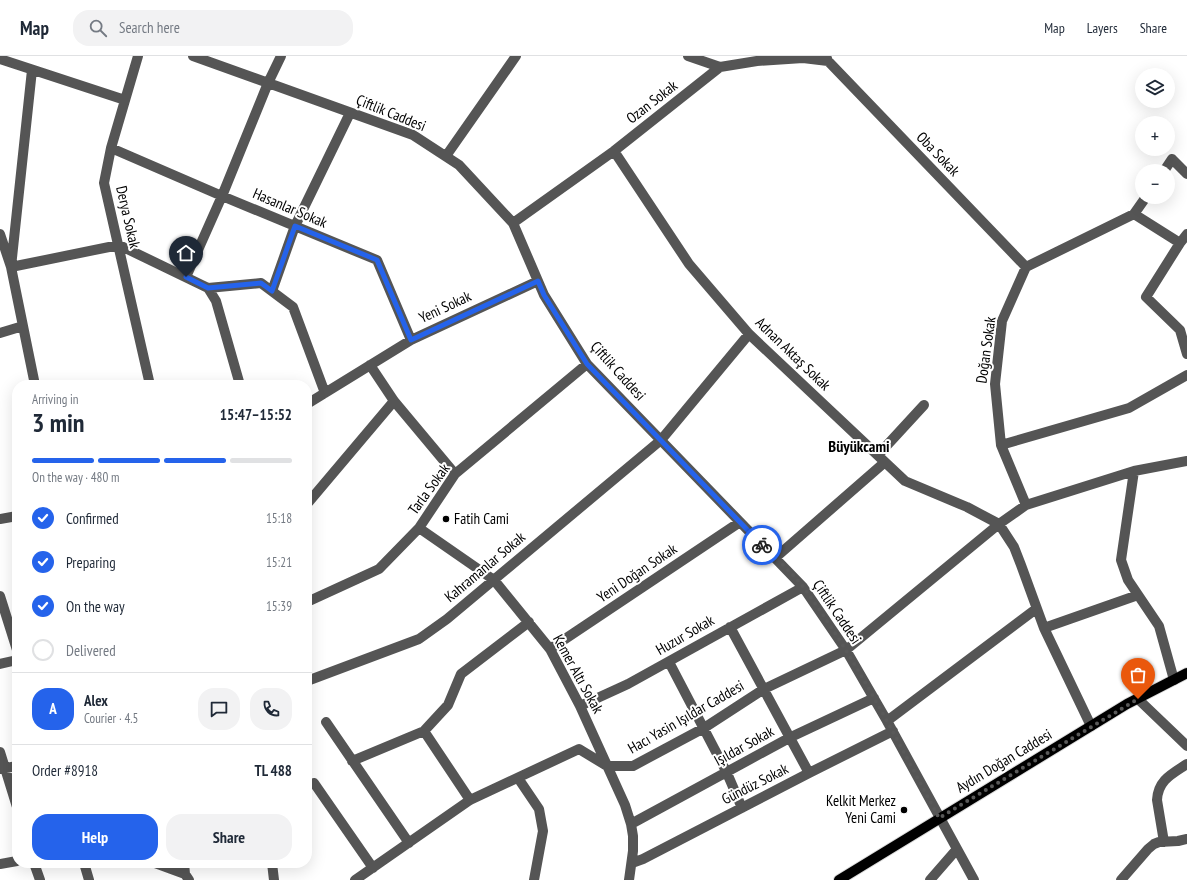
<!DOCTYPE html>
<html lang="en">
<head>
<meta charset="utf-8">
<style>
	body { margin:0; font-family:"PT Sans Narrow",sans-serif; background:#f2f2f3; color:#1f2937; height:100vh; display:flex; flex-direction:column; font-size:15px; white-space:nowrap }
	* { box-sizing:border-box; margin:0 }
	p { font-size:13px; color:#747a83 }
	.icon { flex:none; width:22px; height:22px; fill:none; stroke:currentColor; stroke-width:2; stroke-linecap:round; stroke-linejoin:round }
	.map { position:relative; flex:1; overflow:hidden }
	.panel { position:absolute; left:12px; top:324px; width:300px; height:488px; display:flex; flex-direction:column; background:#fff; border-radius:16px; box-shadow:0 4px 16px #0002 }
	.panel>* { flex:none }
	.controls { position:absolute; left:1135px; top:12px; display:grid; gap:8px }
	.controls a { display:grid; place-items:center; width:40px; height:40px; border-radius:50%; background:#fff; box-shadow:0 4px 16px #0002; font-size:20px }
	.pin { position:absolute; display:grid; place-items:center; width:34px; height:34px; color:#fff; margin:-41px -17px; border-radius:50% 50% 50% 0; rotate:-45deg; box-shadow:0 0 4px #0007 }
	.pin .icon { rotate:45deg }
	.courier { position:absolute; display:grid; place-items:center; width:40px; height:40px; margin:-20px; border:3px solid #2563eb; border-radius:50%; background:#fff; color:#222; box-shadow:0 1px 5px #0007 }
	.head em { font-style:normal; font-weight:700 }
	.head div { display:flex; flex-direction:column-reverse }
	.head { display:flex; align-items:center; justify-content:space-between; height:68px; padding:0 20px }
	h1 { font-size:26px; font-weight:700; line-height:30px }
	.bar { display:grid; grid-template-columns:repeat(4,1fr); gap:6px 4px; align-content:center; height:48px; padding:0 20px }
	.bar i { height:5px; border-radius:3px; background:#e0e1e3 }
	.bar .selected { background:#2563eb }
	.bar p { grid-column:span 4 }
	.line { display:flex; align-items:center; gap:10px; padding:0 20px; border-top:1px solid #e0e1e3 }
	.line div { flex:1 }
	.round { display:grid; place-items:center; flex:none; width:42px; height:42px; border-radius:16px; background:#f2f2f3 }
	ol { padding:0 20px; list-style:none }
	li { display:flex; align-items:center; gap:12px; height:44px }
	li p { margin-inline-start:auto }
	li .icon { padding:4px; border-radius:50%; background:#2563eb; color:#fff; stroke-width:4 }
	li:last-child { color:#747a83 }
	li i { width:22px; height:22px; border:2px solid #e0e1e3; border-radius:50% }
	.primary-button { display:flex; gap:8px; margin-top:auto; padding:8px 20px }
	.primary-button a { flex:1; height:46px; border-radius:16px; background:#2563eb; color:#fff; font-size:16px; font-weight:700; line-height:46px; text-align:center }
	.primary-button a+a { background:#f2f2f3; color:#1f2937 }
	header { display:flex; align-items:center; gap:24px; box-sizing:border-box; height:56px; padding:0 20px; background:#fff; border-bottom:1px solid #e0e1e3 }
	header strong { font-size:19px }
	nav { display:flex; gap:22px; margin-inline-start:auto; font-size:14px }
	.search { width:280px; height:36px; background:#f2f2f3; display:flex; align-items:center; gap:10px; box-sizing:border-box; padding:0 14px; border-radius:16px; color:#747a83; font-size:15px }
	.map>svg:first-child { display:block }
</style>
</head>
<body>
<header>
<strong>Map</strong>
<div class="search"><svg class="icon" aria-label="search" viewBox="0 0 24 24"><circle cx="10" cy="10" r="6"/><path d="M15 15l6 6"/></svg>Search here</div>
<nav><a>Map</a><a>Layers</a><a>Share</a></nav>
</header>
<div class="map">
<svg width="1187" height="824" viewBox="0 0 1187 824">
	<rect width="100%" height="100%" fill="#fff"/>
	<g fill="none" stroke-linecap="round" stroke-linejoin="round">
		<g stroke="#dbdbdb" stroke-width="12">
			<path id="major" d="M839 824 1127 648 1187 617"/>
		</g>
		<path stroke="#555" stroke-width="10" d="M138 0 111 92 104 127 150 329
			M193 0 413 79 459 109 513 167 544 239 587 308 803 531 846 594 887 665 974 824
			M688 0 720 11
			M826 0 828 5 1026 211
			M0 3 125 44
			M111 92 222 140 377 204 411 284
			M614 95 689 208 749 278 905 425 967 451 999 468 1014 491 1021 509 1044 572 1091 670
			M446 100 516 0
			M1164 115 1172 103 1187 118
			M1134 158 1180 187
			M513 167 614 95 720 11 757 5 803 2 828 5
			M0 178 11 211 35 329
			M1187 178 1180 187 1146 241 1180 274 1187 298
			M11 211 119 189 208 232 216 245 240 329
			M11 211 32 14
			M186 221 222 140 268 27 281 0
			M208 232 261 227 293 251 325 337
			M272 235 295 170 350 57
			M0 277 23 270
			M370 309 394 345 455 418
			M307 348 411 284 538 225
			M1001 389 1129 352 1187 319
			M878 399 924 349
			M1134 415 1121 504 1128 524 1159 570 1174 624
			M307 448 394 345
			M1026 449 1001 389 995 328 1002 265 1026 211 1134 158 1146 141
			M0 463 17 460
			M419 472 494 524 550 593 580 650 625 749 631 768 633 780V795L629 824
			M775 502 885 406
			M0 540 17 594
			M307 546 379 513 419 472 455 418 587 308
			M730 571 809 717
			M1044 572 1138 539
			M550 593 740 466
			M669 606 727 717 742 752
			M0 608 17 604
			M307 625 419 583 447 563 661 384 749 278
			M1138 643 1187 690
			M580 650 628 628 803 531
			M887 665 1036 553
			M326 666 409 787
			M424 675 470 744
			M0 696 17 751
			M352 705 424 675 448 649 461 618 529 566
			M0 713 17 710
			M518 722 539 753 543 775 534 824
			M314 727 373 812
			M631 768 791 681 874 642
			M1164 786 1157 744C1158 724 1172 718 1187 708
			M34 807 40 824
			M84 807 89 824
			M155 807 185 818 189 824
			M184 807 185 818
			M272 807 274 824
			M632 807 643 803 809 717 893 675
			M0 808 17 805
			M355 824 470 744 579 693 607 710H633L704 672 764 633 846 594 999 468 1026 449 1134 415 1187 405
			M930 824 957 793
			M1121 824 1148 793 1154 788 1159 786 1178 785 1187 783"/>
		<use href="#major" stroke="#000" stroke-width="10"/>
	</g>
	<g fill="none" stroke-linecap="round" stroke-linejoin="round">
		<path stroke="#595959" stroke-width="4" stroke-dasharray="0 7.2" d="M762 489C776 503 792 516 804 532 857 604 897 684 939 762L1138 643"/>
		<path stroke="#2563eb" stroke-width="5" d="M186 221 208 232 261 227 272 235 295 170 377 204 411 284 538 225 544 239 587 308 762 489"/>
	</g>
	<g fill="#000" stroke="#fff" stroke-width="1.5">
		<circle cx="446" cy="463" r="4"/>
		<circle cx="904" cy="754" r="4"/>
	</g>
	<g text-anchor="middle" stroke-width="4" stroke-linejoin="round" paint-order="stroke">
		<g font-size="15" fill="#000" stroke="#fff">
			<text transform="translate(652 46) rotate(-38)" y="5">Ozan Sokak</text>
			<text transform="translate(391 57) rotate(22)" y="5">Çiftlik Caddesi</text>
			<text transform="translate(938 98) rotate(46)" y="5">Oba Sokak</text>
			<text transform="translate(290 152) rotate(23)" y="5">Hasanlar Sokak</text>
			<text transform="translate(128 161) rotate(77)" y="5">Derya Sokak</text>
			<text transform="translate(445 251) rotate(-25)" y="5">Yeni Sokak</text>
			<text transform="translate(986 294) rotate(-82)" y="5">Doğan Sokak</text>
			<text transform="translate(793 298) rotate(44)" y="5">Adnan Aktaş Sokak</text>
			<text transform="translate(618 315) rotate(48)" y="5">Çiftlik Caddesi</text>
			<text transform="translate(429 433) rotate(-54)" y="5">Tarla Sokak</text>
			<text transform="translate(485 511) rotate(-40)" y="5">Kahramanlar Sokak</text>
			<text transform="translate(637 517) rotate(-34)" y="5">Yeni Doğan Sokak</text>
			<text transform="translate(837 556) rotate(56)" y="5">Çiftlik Caddesi</text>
			<text transform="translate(685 579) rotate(-30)" y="5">Huzur Sokak</text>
			<text transform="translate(578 618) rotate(61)" y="5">Kemer Altı Sokak</text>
			<text transform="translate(686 661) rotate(-30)" y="5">Hacı Yasin Işıldar Caddesi</text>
			<text transform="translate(744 690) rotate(-29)" y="5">Işıldar Sokak</text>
			<text transform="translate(1004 705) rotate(-31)" y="5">Aydın Doğan Caddesi</text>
			<text transform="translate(755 728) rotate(-27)" y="5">Gündüz Sokak</text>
		</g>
		<g font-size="15" fill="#000" stroke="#fff" text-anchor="start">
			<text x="454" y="468">Fatih Cami</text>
			<text x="896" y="750" text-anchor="end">Kelkit Merkez<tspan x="896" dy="17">Yeni Cami</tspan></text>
		</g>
		<g font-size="16" font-weight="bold" fill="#000" stroke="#fff">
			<text x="859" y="396">Büyükcami</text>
		</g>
	</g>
</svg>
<div class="controls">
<a><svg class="icon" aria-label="layers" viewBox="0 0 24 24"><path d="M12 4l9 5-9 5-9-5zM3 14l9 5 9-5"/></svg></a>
<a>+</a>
<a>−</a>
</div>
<div class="pin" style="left:1138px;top:643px;background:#ea580c"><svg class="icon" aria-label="bag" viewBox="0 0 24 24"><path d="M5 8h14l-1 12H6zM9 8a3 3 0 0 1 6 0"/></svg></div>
<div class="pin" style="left:186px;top:221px;background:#1f2937"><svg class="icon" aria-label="home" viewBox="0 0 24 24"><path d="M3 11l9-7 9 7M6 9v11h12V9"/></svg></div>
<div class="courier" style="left:762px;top:489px"><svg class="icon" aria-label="bike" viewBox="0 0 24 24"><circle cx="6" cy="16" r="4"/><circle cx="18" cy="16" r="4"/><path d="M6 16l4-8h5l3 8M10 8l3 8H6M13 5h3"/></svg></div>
<section class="panel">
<div class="head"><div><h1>3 min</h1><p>Arriving in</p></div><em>15:47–15:52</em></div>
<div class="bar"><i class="selected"></i><i class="selected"></i><i class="selected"></i><i></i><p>On the way · 480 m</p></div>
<ol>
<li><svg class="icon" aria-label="check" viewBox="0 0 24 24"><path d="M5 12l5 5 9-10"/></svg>Confirmed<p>15:18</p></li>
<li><svg class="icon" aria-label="check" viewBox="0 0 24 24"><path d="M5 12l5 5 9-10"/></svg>Preparing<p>15:21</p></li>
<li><svg class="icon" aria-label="check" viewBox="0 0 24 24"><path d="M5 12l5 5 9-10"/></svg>On the way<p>15:39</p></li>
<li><i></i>Delivered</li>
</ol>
<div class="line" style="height:72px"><b class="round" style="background:#2563eb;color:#fff">A</b><div><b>Alex</b><p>Courier · 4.5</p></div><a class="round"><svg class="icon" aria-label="chat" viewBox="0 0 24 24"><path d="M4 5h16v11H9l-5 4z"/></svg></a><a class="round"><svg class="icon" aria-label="phone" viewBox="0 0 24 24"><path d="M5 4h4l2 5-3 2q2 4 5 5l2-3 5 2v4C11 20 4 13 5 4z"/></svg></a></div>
<div class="line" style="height:52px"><div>Order #8918</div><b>TL 488</b></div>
<div class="primary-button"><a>Help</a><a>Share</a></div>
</section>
</div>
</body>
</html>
